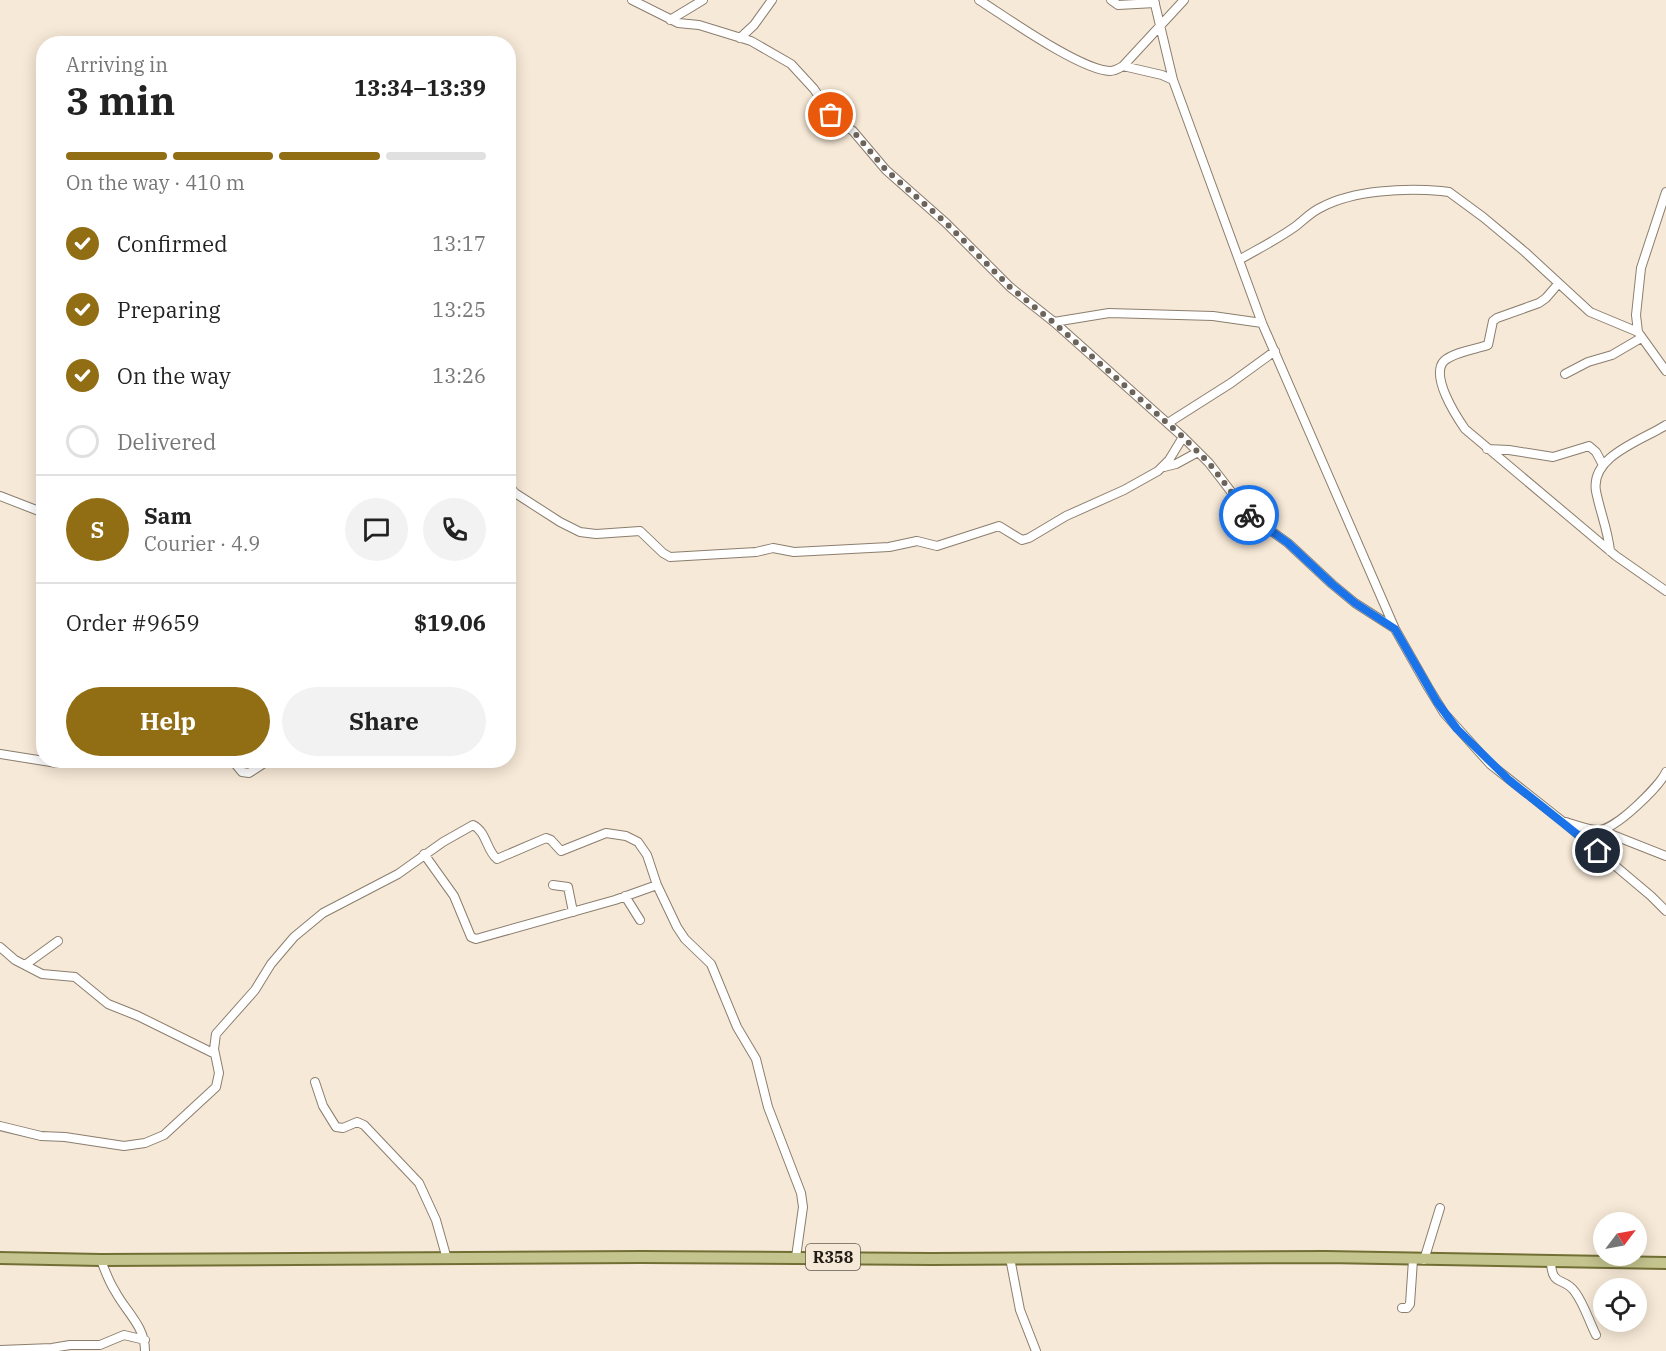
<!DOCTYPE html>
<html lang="en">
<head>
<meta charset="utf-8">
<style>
	body { margin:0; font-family:"IBM Plex Serif",serif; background:#f2f2f2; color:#222; height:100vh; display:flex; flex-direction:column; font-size:22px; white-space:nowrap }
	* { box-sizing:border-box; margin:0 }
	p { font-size:20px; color:#767676 }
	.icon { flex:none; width:33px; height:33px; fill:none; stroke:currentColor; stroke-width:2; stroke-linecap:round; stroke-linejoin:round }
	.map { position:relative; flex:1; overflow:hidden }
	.drawer { position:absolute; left:36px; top:36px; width:480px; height:732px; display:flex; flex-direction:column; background:#fff; border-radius:24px; box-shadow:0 3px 15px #0003 }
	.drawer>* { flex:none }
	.needle { width:39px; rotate:58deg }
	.fabs { position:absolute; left:1593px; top:1212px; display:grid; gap:12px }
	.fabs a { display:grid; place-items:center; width:54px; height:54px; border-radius:50%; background:#fff; box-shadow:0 3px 15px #0003; font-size:30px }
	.pin { position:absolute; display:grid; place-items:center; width:51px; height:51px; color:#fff; margin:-26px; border:3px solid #fff; border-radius:50%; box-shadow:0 2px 6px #0007 }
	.courier { position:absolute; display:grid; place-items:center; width:60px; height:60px; margin:-30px; border:4px solid #1a73e8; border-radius:50%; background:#fff; color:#222; box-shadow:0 2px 8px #0007 }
	.summary em { font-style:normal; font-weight:800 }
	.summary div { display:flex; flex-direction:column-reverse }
	.summary { display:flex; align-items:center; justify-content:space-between; height:102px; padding:0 30px }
	h1 { font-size:39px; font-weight:800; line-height:45px }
	.bar { display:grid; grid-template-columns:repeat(4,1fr); gap:9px 6px; align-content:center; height:72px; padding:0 30px }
	.bar i { height:8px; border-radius:4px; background:#e0e0e0 }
	.bar .current { background:#916d13 }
	.bar p { grid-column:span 4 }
	.line { display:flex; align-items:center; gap:15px; padding:0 30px; border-top:2px solid #e0e0e0 }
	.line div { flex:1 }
	.round { display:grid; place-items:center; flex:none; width:63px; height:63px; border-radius:32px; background:#f2f2f2 }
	ol { padding:0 30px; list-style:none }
	li { display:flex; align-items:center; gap:18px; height:66px }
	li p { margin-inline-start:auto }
	li .icon { padding:6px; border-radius:50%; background:#916d13; color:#fff; stroke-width:4 }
	li:last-child { color:#767676 }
	li i { width:33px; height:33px; border:3px solid #e0e0e0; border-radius:50% }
	.cta { display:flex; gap:12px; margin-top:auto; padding:12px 30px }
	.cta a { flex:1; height:69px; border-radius:36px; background:#916d13; color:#fff; font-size:24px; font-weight:800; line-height:69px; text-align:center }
	.cta a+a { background:#f2f2f2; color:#222 }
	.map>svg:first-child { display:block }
</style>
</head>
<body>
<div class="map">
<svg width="1666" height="1351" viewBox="0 0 1666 1351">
	<rect width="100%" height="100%" fill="#f7e9d7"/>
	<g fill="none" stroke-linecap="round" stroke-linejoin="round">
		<g stroke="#8b7e6e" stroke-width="10">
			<path id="minor" d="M632 0 678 23 699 25 751 41 791 64 814 89 833 118 853 131 886 170 946 223 1010 287 1054 322 1183 437 1209 463 1249 515 1288 543 1332 584 1355 603 1394 628
				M979 0C1006 17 1080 70 1110 71 1115 71 1118 69 1123 66L1184 0
				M1111 0 1118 5 1155 3
				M1154 0 1173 80 1262 323 1395 629 1428 687 1444 713 1490 764 1562 821 1651 896 1666 911
				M670 20 703 0
				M740 38 754 25 772 0
				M1123 66 1162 75 1173 80
				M1666 192 1641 268 1636 315 1638 332 1666 371
				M1239 260C1258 249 1278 239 1296 226 1304 220 1312 211 1322 207 1354 190 1405 188 1441 191L1449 192 1483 217 1525 252 1590 312 1638 332
				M1558 284 1546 298 1539 303 1497 318 1493 321 1488 345C1476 349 1454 352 1444 361 1430 376 1456 416 1465 429L1616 556 1666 591
				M1054 322 1109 313 1213 316 1262 323
				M1565 374 1588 362 1612 355 1641 338
				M1168 423 1231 383 1275 351
				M1487 449 1509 450 1553 457 1589 446 1596 452 1603 465
				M1164 467 1176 464 1198 452
				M508 485 515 493 560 522 580 532 596 534 640 531 663 553 670 557 756 552 773 548 794 552 889 547 917 541 937 546 999 526 1022 540 1029 538 1066 516 1124 490 1158 471 1169 460 1183 437
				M0 496 44 513
				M1610 551C1608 530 1600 512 1596 491 1590 456 1643 440 1666 425
				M0 754 57 763 78 760
				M232 760 242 772 249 773 269 760
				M1566 822C1576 825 1588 830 1599 830 1615 830 1659 787 1666 772
				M1600 830 1666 856
				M424 854 454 896 471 937 476 939 615 900 657 885
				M553 885 568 887 573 912
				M625 896 640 920
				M0 947 15 960 42 974 75 977 108 1004 138 1016 215 1054
				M25 965 58 941
				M315 1082 323 1106 336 1127 343 1128 357 1122 364 1125 419 1183 436 1220 447 1259
				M0 1126 41 1136 65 1137 124 1146 145 1143 164 1135 216 1087 219 1073 214 1049 216 1034 255 990 271 964 294 937 323 913 398 874 443 842 473 825C487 832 486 850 497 859L546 838 551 840 561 851 606 833 626 836 638 842 647 855 657 885 677 927 685 939 711 964 737 1027 756 1059 768 1107 801 1193 803 1207 796 1257
				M1010 1258 1020 1310 1036 1351
				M101 1260C105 1271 109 1282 115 1291 126 1312 145 1326 145 1351
				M1424 1260 1440 1208
				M1551 1262C1552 1288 1564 1276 1575 1292 1584 1304 1589 1321 1596 1335
				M1402 1308H1407L1410 1304 1413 1260
				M0 1350 52 1348 70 1345H100L124 1335 145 1340"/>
		</g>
		<g stroke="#726f35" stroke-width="14">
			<path id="major" d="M0 1258 101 1260 641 1257 932 1259 1326 1257 1666 1263"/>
		</g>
		<use href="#minor" stroke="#fff" stroke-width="8"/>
		<use href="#major" stroke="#c4c48f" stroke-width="10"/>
	</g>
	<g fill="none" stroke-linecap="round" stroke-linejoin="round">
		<path stroke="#6c645a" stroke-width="6" stroke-dasharray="0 10.8" d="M831 115 853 131 886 170 946 223 1010 287 1053 322 1183 437 1209 463 1249 515"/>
		<path stroke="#1a73e8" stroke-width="8" d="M1249 515 1288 543 1332 584 1355 603 1395 629 1437 702 1457 729 1509 780 1598 851"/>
	</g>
	<g text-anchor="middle" stroke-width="6" stroke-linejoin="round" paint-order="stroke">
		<rect fill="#f7e9d7" stroke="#615a50" stroke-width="1.5" x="806" y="1244" width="54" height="26" rx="4.5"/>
		<g font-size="16" font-weight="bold" fill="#211c16">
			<text x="833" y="1263">R358</text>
		</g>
	</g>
</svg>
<div class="fabs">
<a><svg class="needle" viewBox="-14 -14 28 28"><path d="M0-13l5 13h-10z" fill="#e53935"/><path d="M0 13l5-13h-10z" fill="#767676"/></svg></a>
<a><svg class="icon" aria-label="locate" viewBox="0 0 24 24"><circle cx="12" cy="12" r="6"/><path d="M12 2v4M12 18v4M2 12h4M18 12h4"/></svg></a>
</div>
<div class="pin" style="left:831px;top:115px;background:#ea580c"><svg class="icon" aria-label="bag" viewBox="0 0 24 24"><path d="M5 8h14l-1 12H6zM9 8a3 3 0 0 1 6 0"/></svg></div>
<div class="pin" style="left:1598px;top:851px;background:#1f2937"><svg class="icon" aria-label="home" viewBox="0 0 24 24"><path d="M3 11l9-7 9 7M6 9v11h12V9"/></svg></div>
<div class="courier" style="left:1249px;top:515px"><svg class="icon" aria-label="bike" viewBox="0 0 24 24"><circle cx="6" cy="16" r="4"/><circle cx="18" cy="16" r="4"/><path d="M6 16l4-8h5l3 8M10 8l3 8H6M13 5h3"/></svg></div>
<section class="drawer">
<div class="summary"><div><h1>3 min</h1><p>Arriving in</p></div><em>13:34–13:39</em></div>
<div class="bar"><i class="current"></i><i class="current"></i><i class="current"></i><i></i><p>On the way · 410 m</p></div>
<ol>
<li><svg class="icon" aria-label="check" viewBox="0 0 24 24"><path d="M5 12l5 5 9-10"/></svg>Confirmed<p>13:17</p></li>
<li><svg class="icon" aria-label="check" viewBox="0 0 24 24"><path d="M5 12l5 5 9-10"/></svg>Preparing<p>13:25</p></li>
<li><svg class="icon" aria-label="check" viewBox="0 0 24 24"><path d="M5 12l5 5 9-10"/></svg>On the way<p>13:26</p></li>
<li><i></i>Delivered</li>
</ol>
<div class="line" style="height:108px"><b class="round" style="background:#916d13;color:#fff">S</b><div><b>Sam</b><p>Courier · 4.9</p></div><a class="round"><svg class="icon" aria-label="chat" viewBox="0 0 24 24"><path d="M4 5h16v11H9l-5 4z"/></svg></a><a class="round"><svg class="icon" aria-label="phone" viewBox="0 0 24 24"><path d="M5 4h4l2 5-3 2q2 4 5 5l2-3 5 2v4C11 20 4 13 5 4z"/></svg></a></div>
<div class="line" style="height:78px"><div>Order #9659</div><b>$19.06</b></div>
<div class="cta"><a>Help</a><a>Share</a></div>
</section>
</div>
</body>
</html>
